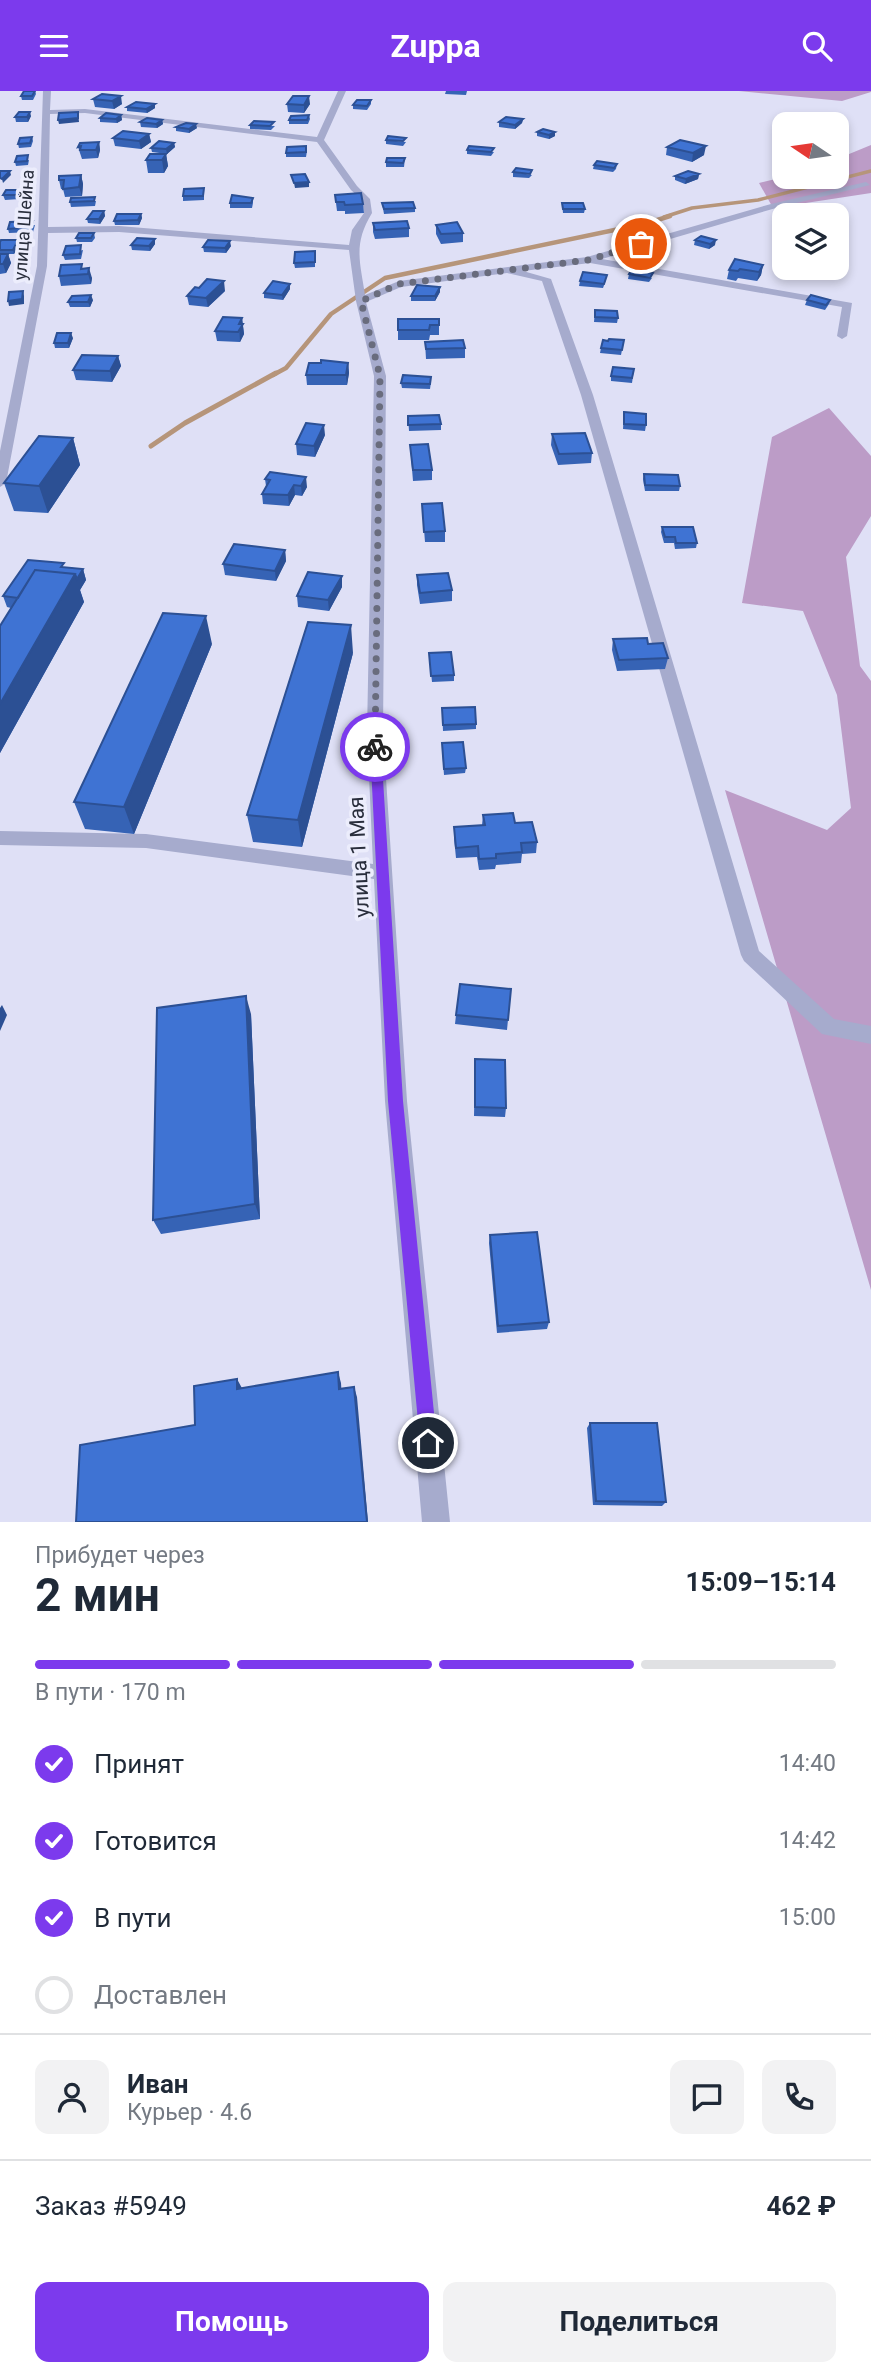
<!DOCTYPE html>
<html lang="ru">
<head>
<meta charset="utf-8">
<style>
	body { margin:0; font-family:Roboto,sans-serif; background:#f2f2f3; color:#1f2937; height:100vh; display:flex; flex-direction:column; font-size:26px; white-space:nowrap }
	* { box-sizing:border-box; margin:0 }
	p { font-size:23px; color:#747a83 }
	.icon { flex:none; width:38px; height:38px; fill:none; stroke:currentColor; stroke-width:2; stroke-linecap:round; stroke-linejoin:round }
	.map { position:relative; height:1431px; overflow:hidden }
	.side { display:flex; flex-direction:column; background:#fff; flex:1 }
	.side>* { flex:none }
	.needle { width:46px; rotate:283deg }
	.controls { position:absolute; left:772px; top:21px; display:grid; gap:14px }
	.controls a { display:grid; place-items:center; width:77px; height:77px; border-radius:14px; background:#fff; box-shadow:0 4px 10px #0003; font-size:35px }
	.pin { position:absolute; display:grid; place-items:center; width:60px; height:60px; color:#fff; margin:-30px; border:4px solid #fff; border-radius:50%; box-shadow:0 2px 7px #0007 }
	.courier { position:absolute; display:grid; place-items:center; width:70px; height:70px; margin:-35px; border:5px solid #7c3aed; border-radius:50%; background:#fff; color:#222; box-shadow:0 2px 9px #0007 }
	.headline em { font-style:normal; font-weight:700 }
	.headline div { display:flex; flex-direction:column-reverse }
	.headline { display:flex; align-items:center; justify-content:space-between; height:119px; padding:0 35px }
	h1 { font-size:46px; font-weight:700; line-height:52px }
	.bar { display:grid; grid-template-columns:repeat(4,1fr); gap:10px 7px; align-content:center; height:84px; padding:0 35px }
	.bar i { height:9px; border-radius:5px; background:#e0e1e3 }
	.bar .selected { background:#7c3aed }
	.bar p { grid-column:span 4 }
	.line { display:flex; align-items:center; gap:18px; padding:0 35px; border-top:2px solid #e0e1e3 }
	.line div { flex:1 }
	.round { display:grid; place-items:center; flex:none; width:74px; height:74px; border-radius:14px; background:#f2f2f3 }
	ol { padding:0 35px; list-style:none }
	li { display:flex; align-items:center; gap:21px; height:77px }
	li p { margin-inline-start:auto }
	li .icon { padding:7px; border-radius:50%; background:#7c3aed; color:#fff; stroke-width:4 }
	li:last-child { color:#747a83 }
	li i { width:38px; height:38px; border:4px solid #e0e1e3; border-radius:50% }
	.action { display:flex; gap:14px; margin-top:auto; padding:14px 35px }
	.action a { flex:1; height:80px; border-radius:14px; background:#7c3aed; color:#fff; font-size:28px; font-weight:700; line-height:80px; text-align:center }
	.action a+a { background:#f2f2f3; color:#1f2937 }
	header { display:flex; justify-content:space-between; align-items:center; height:91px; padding:0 35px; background:#7c3aed; color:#fff; font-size:32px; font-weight:700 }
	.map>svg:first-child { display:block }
</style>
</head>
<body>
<header><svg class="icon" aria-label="menu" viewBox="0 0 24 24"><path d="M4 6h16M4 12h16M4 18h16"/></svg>Zuppa<svg class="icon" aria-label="search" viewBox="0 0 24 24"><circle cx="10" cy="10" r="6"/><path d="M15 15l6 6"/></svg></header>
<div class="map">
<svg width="871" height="1431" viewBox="0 0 871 1431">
	<rect width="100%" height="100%" fill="#dfe0f6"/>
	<path fill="#bc9cc7" d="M739 0H871V1L842 10Z
		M871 54V102L773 117 759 92 784 86H836L837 68Z
		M829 317 871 365V425L846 466 860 575 871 590V1199L725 699 827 739 851 717 837 604 803 520 742 512 772 346Z"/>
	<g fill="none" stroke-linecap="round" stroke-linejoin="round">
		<path stroke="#b6957a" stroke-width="3.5" d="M664 126 692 117 758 109 871 80"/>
		<path stroke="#b6957a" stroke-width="4.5" d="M273 284 286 277 331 223 385 187 648 132 670 125"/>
		<path stroke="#b6957a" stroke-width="5" d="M151 355 185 332 276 282"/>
		<path fill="#a6abcd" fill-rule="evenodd" d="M43 0H51L50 19 85 18 317 46 338 0H346L324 49 357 95 370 108 372 122C353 153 360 170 365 204L399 190 587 166 771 113 866 91 870 94 776 117 602 168 852 212 847 245 842 248 837 245 842 216 590 172 523 180 551 188 593 304 759 860 834 928 871 935V953L822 943 744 870 741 864 581 304 542 190 507 182 401 196 366 211 386 285 383 641 407 1010 450 1431H422L385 1010 374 788 146 757 0 754V740L146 743 373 773 367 641 374 285 356 210 349 159 119 141 48 142 47 175 6 392 0 396V360L37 175ZM85 22 317 51 351 99 362 109 364 122 352 139 349 154 119 135 48 136 50 23Z"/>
	</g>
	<path fill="#3663b5" d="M35 0 36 3 33 9H22L21 5Z
		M446 0H467L466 4 445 3Z
		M102 3 122 13 114 18 95 16 93 8Z
		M371 9V13L367 19 353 18V14Z
		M155 13V17L147 22 127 20V16Z
		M287 13H310L304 22 288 21Z
		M121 24 122 29 117 32 100 31V27Z
		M309 24 310 28 308 33H289V29Z
		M31 25 28 31H16L15 26Z
		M523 28 522 32 515 38 499 36V31Z
		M162 29 163 33 157 37 141 36 140 31Z
		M250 34 275 35 271 39 250 38Z
		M176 36 197 37 189 42 176 40Z
		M537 41H555V45L549 48 537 45Z
		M149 43 151 51 141 58 115 55 113 47Z
		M32 46 33 50 31 56 19 57 18 53Z
		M386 49 406 51 403 55 386 53Z
		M99 51 100 59 98 67 82 68 78 56Z
		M174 52 175 56 167 63 152 61 151 57Z
		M667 56 704 64 692 71 666 64Z
		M467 59 494 61 491 65 467 63Z
		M307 60 306 66H286V62Z
		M166 63 168 75 164 82H148L146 69Z
		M405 67 404 76H386V71Z
		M29 69 28 74 16 75 15 71Z
		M617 73 616 78 613 81 593 78 594 74Z
		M513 81 532 84 529 87 513 86Z
		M699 83 698 88 685 93 675 89V85Z
		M81 84 83 93 82 105 65 106 63 98H61L59 89Z
		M204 97V109L183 110V105Z
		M21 99 22 104 20 108 5 109 3 104Z
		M335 104 363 113 364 122 345 123V120H337Z
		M253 107V112L252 117H230V112Z
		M96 110 95 115 71 116 70 111Z
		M382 112 415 117V121L384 123Z
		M562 112 585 118 584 122H563Z
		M104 120 105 125 100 133 88 132 87 128Z
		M141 123 142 127 139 134H115L114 130Z
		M373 132 409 137V146L375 148 373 141Z
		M35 134 33 141 9 142 8 138Z
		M436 134 463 142V151L441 153 436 143Z
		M94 142 95 147 92 151H77L76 147Z
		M155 148V153L150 160 132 159 131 154Z
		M18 149 19 153 14 163H8L11 172 6 182 0 183V151Z
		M695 149 715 154 709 158 694 154Z
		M231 155 226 162 204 161 203 156Z
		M666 156 665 160 661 168 639 169 640 164Z
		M83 159 81 168 65 169 63 164Z
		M315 165V176L295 177 294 172Z
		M763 174 761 184 757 190 738 187 736 190 727 188 729 179Z
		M83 178 92 187 91 193 61 195 59 185Z
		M629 183 652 187 649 191 628 188Z
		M606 189 603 197 579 195 580 190Z
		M290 193V198L283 209 264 207V202Z
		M225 200 208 216 189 214 187 205Z
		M440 201 435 210H411V205Z
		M93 209 90 216H70L68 211Z
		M807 209H830L829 213 825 219 805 214Z
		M595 219 618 227 617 232 594 231Z
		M242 227 244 243 240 251 217 250 215 240Z
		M439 228V244H430L429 249H398V239Z
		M73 247 69 257H55L54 252Z
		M624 249 621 264 600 262 601 257 608 250Z
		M425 251 465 257V267L426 268Z
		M118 265 121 275 112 291 76 289 73 279Z
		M348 272 349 282 347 294H307L306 284Z
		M634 278 632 292 611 290V285Z
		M431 291 430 298 402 297 401 292Z
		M624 321 646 334 645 340 623 338Z
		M408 325 441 333V339L409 340Z
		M552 343 592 362 591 372 558 374 551 354Z
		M325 344 315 366 297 364 296 353Z
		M73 347 80 374 48 422 14 420 4 392Z
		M410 354 432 379V389L413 390Z
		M644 383 680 395 679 400H645L643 388Z
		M265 388 307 396 302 405 295 404 289 415 263 413 262 403 266 395Z
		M422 413 445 440V451H425Z
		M662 436 697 452 696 457 675 458 674 452H664L661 441Z
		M285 459 286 470 276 490 225 484 223 473Z
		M65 476 83 478 86 489 80 499 84 511 0 662V535L11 517 7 516 3 505Z
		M417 484 452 499V510L420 513 417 494Z
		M342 485V496L329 520 298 516 297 505Z
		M613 548 648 553 668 567 665 578 617 580 612 559Z
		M212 553 134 743 85 738 74 711Z
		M353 562 302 756 253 751 247 724Z
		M429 562 454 584V590L432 591Z
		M442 617 476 633V638L443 640Z
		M442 658 466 677 465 682 444 684Z
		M483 724 515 732 537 751 536 762 522 763 521 772 496 774 495 778 479 779 477 766 456 767 454 747V736L482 734Z
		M511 898 507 939 455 933 456 924Z
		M251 923 260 1128 161 1143 153 1129Z
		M475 977 506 1017 505 1026 474 1025Z
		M490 1144 549 1231 547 1238 497 1242 489 1152Z
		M590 1332 666 1411 662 1415 593 1414 587 1337Z"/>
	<path fill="#2c5094" d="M121 5 122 13 114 18 112 10Z
		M309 5 310 13 304 22V14Z
		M155 13V17L147 22 146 18Z
		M30 21 31 25 28 31 27 26Z
		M78 21 79 31 59 33 58 29Z
		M121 24 122 29 117 32 116 28Z
		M523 28 522 32 515 38V34Z
		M162 29 163 33 157 37 156 33Z
		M196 33 197 37 189 42V38Z
		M555 41V45L549 48V44Z
		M149 43 151 51 141 58 139 50Z
		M99 51 100 59 98 67 96 59Z
		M174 52 175 56 167 63 166 58Z
		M706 55 704 64 692 71 693 62Z
		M166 63 168 75 164 82 162 69Z
		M10 80 11 84 3 92 2 88Z
		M699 83 698 88 685 93 686 88Z
		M81 84 83 93 82 105 79 96Z
		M309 91V96L295 97 294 92Z
		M21 99 22 104 20 108 18 104Z
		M104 120 105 125 100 133 99 128Z
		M141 123 142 127 139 134 138 129Z
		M155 148V153L150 160 149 155Z
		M18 149 19 153 14 163 13 159Z
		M716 149 715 154 709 158 710 153Z
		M230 150 231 155 226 162 225 157Z
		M8 163 11 172 6 182 3 173Z
		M763 174 761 184 757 190 759 181Z
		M89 177 92 187 91 193 88 183Z
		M224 190 225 200 208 216 206 207Z
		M290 193V198L283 209 282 204Z
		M440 196V201L435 210V205Z
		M23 200 24 205V213L9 215 8 210Z
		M91 204 93 209 90 216 88 211Z
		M242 227 244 243 240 251 239 233Z
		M71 242 73 247 69 257 68 252Z
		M118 265 121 275 112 291 110 280Z
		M348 272 349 282 347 294 346 284Z
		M324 334 325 344 315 366 314 355Z
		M73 347 80 374 48 422 39 395Z
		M306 386 307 396 302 405 301 395Z
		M294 394 295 404 289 415 288 404Z
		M285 459 286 470 276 490 275 480Z
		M83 478 86 489 80 499 84 511 0 662V613L75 483Z
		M342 485V496L329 520 328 509Z
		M206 525 212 553 134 743 124 716Z
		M351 534 353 562 302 756 298 729Z
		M246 905 251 923 260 1128 255 1113Z
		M2 914 7 924 0 940V917Z
		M338 1281 341 1292 342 1309 339 1298Z
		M237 1288 243 1299 237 1298Z
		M354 1296 357 1306 368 1431H367Z"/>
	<path fill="#3f73d3" stroke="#2c5094" stroke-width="2" d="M24 0H35L32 5H21Z
		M102 3 121 5 112 10 93 8Z
		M293 5H309L304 14 287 13Z
		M357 9H371L367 15 353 14Z
		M136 11 155 13 146 18 127 16Z
		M19 21H30L27 26H15Z
		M78 21V27L58 29 59 22Z
		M106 22 121 24 116 28 100 27Z
		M309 24 307 29H289L291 25Z
		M506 26 523 28 515 34 499 31Z
		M147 27 162 29 156 33 140 31Z
		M254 30 274 31 270 35 250 34Z
		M186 32 196 33 189 38 176 36Z
		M543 38 555 41 549 44 537 41Z
		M123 40 149 43 139 50 113 47Z
		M388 45 406 47 403 50 386 49Z
		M32 46 30 52 18 53 20 47Z
		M680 49 706 55 693 62 667 56Z
		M159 50 174 52 166 58 151 57Z
		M99 51 96 59H80L81 55 78 56 80 52Z
		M306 55V61L286 62 287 56Z
		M469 55 494 57 491 61 467 59Z
		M150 63H166L162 69H146Z
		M28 64 27 70 15 71 17 65Z
		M387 67H405L403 72 386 71Z
		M597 70 617 73 614 77 594 74Z
		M516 77 532 79 530 83 513 81Z
		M0 80H10L2 88 0 87Z
		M688 80 699 83 686 88 675 85Z
		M305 83 309 91 294 92 291 84Z
		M81 84 79 96 63 98 64 89H59V85Z
		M204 97 203 105H183L184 98Z
		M6 99H21L18 104H3Z
		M361 102 363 113 345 114 344 111H336L335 104Z
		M232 104 253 107 251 112H230Z
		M95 106 94 110 70 111 71 107Z
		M413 111 415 117 384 118 382 112Z
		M562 112H583L585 118H563Z
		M93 120H104L99 128H87Z
		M117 123H141L138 129 114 130Z
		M33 130 31 136 8 138 10 131Z
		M407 130 409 137 375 139 373 132Z
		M457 131 463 142 441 143 436 134Z
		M79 142H94L91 147H76Z
		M701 145 716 149 710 153 695 149Z
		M137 147 155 148 149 155 131 154Z
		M1 149H18L13 159H0V151Z
		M208 149 230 150 225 157 203 156Z
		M646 153 666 156 662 163 640 164Z
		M81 154 80 163 63 164 66 155Z
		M315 160V171L294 172 295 161Z
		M0 163H8L3 173H0Z
		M735 168 763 174 759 181 740 178 738 180 729 179Z
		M82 173 81 178 89 177 88 183 59 185 61 174Z
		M632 178 653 182 650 187 629 183Z
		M583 181 607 184 604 193 580 190Z
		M207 188 224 190 206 207 187 205 195 196 199 197Z
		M273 190 290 193 282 204 264 202Z
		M417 194 440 196 435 205H411Z
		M23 200 22 208 8 210 9 201Z
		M91 204 88 211H68L72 205Z
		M811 204 830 209 826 214 807 209Z
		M595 219 617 220 618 227 595 226Z
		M223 226 242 227 239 233H243L238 241 215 240Z
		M398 228H439V234H430L429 239H398Z
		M57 242H71L68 252H54Z
		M609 248 624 249 622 259 601 257 603 249 608 250Z
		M463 249 465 257 426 258 425 251Z
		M82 264 118 265 110 280 73 279Z
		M321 269 348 272 346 284H306L309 272H321Z
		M613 276 634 278 632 287 611 285Z
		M403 284 431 286 430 293 401 292Z
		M624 321 646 323V334L624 333Z
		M439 324 441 333 408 334V325Z
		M306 332 324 334 314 355 296 353Z
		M585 342 592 362 559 363 552 343Z
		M39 345 73 347 39 395 4 392Z
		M428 353 432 379H413L410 354Z
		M270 381 306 386 301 395 294 394 288 404 262 403 270 389 265 388Z
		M644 383 678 384 680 395 645 394Z
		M442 412 445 440 424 441 422 413Z
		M662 436H693L697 452H676L675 446H665Z
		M234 453 285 459 275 480 223 473Z
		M28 469 64 472 61 476 83 478 77 488 75 483 35 479 18 507 3 505Z
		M35 479 75 483 0 613V535Z
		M308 481 342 485 328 509 297 505Z
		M448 482 452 499 420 502 417 484Z
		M163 522 206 525 124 716 74 711Z
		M308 531 351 534 298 729 247 724Z
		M647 547 648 553 663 552 668 567 619 569 613 548Z
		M451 561 454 584 431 585 429 562Z
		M475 616 476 633 443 634 442 617Z
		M463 651 466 677 444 678 442 652Z
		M513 722 515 732 532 731 537 751 521 752 522 761 496 763V767L479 768 478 755 456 757 454 736 485 734 483 724Z
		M460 893 511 898 508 929 456 924Z
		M246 905 255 1113 153 1129 157 917Z
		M475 968 505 969 506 1017 475 1016Z
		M537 1141 549 1231 498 1235 490 1144Z
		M338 1281 339 1298 354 1296 367 1431H76L80 1354 195 1334 194 1295 237 1288V1298Z
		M590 1332H657L666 1411 596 1410Z"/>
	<path fill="#7c3aed" d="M375 652 381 656 403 1010 437 1352 434 1358 428 1361 422 1358 420 1352 388 1010 370 656Z"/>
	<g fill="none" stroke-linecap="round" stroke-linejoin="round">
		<path stroke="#696c7d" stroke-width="7" stroke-dasharray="0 12.6" d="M375 656 380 285 361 210 399 193 588 169 641 153"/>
	</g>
	<g text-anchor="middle" stroke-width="7" stroke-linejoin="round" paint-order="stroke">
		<g font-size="18" fill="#292e3c" stroke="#ecedfc">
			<text transform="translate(24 134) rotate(-86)" y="6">улица Шейна</text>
		</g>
		<g font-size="21" fill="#292e3c" stroke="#ecedfc">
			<text transform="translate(359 766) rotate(-93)" y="7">улица 1 Мая</text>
		</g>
	</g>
</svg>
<div class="controls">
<a><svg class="needle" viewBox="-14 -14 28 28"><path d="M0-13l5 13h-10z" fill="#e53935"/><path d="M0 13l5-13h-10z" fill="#747a83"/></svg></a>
<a><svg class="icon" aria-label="layers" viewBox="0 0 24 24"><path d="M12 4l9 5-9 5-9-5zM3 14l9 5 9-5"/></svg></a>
</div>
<div class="pin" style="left:641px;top:153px;background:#ea580c"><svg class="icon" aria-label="bag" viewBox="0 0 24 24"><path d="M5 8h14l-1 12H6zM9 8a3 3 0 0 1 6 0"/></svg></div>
<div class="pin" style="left:428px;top:1352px;background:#1f2937"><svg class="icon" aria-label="home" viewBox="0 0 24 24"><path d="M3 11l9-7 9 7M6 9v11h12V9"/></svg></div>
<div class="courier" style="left:375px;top:656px"><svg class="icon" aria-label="bike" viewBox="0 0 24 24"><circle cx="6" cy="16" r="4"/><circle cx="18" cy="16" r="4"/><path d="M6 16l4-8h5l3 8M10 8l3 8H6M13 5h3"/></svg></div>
</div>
<section class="side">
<div class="headline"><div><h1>2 мин</h1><p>Прибудет через</p></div><em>15:09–15:14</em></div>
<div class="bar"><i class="selected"></i><i class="selected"></i><i class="selected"></i><i></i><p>В пути · 170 m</p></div>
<ol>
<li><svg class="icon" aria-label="check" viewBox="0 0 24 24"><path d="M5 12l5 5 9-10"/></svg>Принят<p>14:40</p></li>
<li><svg class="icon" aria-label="check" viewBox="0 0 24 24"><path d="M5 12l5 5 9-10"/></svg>Готовится<p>14:42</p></li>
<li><svg class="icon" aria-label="check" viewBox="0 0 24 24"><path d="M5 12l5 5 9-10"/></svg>В пути<p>15:00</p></li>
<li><i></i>Доставлен</li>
</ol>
<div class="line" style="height:126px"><a class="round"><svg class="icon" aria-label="person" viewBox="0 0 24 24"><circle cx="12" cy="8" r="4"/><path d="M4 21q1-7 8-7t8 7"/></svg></a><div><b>Иван</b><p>Курьер · 4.6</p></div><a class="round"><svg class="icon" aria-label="chat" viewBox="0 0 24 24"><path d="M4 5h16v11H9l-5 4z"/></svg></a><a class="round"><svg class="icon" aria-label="phone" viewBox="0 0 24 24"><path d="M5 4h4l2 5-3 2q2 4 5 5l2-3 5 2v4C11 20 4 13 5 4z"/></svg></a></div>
<div class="line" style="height:91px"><div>Заказ #5949</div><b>462 ₽</b></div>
<div class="action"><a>Помощь</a><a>Поделиться</a></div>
</section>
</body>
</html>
